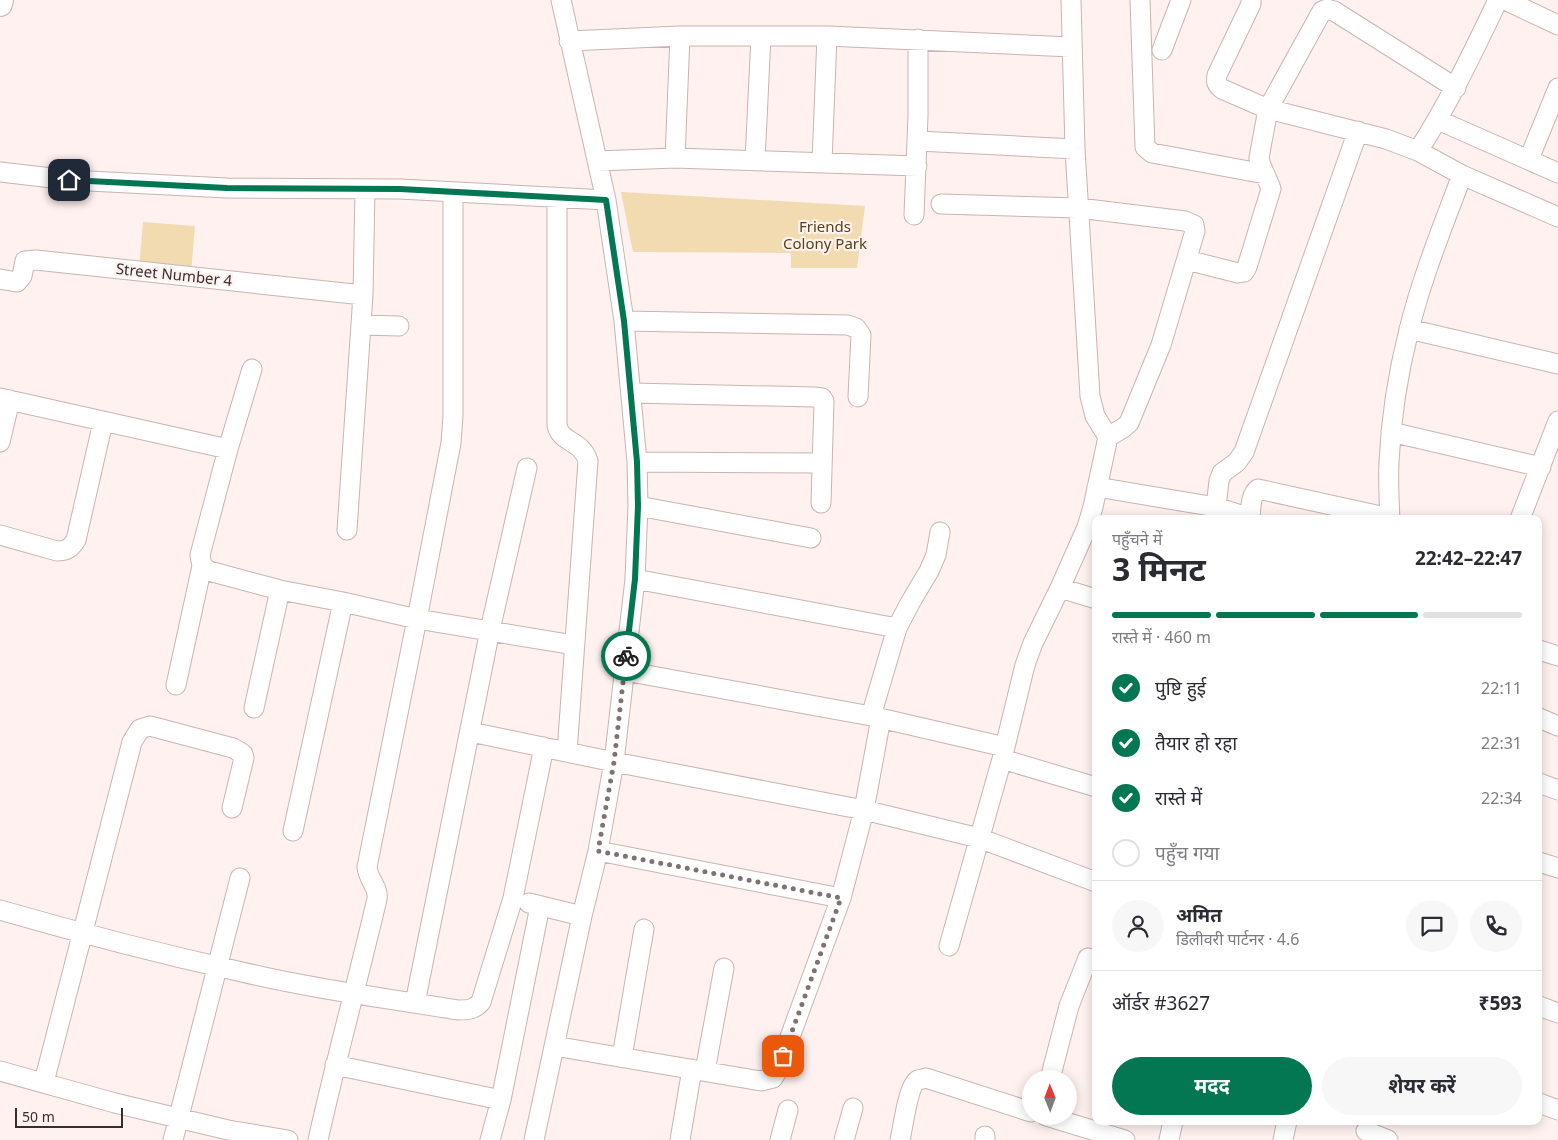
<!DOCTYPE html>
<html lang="hi">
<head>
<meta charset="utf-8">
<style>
	body { margin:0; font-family:"Noto Sans","Noto Sans Devanagari",sans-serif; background:#f7f7f7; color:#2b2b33; height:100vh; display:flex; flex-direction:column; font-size:19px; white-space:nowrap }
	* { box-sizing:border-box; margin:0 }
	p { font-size:16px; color:#7c7c81 }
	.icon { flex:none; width:28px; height:28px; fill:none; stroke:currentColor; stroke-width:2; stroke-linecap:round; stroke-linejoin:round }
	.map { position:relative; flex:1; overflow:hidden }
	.drawer { position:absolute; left:1092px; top:515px; width:450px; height:610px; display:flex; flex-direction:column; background:#fff; border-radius:10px; box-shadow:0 2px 12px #0003 }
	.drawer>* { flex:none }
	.needle { width:32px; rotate:359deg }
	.tools { position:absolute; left:1022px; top:1070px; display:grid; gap:10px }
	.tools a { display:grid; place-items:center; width:55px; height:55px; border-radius:50%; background:#fff; box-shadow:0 2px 12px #0003; font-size:25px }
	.scale { position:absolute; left:15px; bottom:12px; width:108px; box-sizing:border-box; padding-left:5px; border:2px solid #372f2d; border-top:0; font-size:14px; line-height:18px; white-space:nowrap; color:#372f2d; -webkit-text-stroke:4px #fef1ef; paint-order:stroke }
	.pin { position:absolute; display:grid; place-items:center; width:42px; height:42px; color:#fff; margin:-21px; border-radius:10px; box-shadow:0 2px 8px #0006 }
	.courier { position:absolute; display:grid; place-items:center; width:50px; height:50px; margin:-25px; border:4px solid #037752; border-radius:50%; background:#fff; color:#222; box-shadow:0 1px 6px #0007 }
	.summary em { font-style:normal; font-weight:700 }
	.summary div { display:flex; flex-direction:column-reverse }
	.summary { display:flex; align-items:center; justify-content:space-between; height:85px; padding:0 20px }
	h1 { font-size:32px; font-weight:700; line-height:38px }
	.bar { display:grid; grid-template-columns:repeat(4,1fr); gap:8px 5px; align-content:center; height:60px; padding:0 20px }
	.bar i { height:6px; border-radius:4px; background:#e1e1e2 }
	.bar .selected { background:#037752 }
	.bar p { grid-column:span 4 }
	.line { display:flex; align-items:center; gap:12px; padding:0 20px; border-top:1px solid #e1e1e2 }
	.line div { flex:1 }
	.round { display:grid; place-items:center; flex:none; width:52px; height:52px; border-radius:26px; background:#f7f7f7 }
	ol { padding:0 20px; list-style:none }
	li { display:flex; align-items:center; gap:15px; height:55px }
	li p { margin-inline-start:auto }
	li .icon { padding:5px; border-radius:50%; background:#037752; color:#fff; stroke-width:4 }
	li:last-child { color:#7c7c81 }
	li i { width:28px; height:28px; border:2px solid #e1e1e2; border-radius:50% }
	.cta { display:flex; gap:10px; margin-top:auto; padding:10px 20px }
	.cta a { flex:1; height:58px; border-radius:30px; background:#037752; color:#fff; font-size:20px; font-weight:700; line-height:58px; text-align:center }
	.cta a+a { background:#f7f7f7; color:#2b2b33 }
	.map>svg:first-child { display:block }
</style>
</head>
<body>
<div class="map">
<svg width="1558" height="1140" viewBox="0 0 1558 1140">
	<rect width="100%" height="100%" fill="#fef1ef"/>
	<path fill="#f2dbb1" d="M621 192 865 206 857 268H791V253L633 252Z
		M143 222 195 226 191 273 139 269Z"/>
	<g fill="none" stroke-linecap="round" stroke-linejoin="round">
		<g stroke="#c9b4b1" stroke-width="21">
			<path id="minor" d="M1071 0 1075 149 1090 396 1095 416 1108 437
				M1140 0 1145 147 1152 153 1265 174
				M1251 0V4L1217 75C1216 82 1216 84 1222 89L1268 109 1386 139 1418 151 1462 175 1558 217
				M1505 0 1558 25
				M569 41 680 36H827L1071 47
				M1162 50 1181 0
				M1438 120 1558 173
				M918 141 1075 149
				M1418 151C1449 103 1473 52 1498 0
				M675 158 680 36
				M1529 159 1558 88
				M597 161 675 158 917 166
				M755 161 761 36
				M822 162 827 36
				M0 172 69 180 227 188 400 189 606 200
				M557 198V425C560 443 582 440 588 461L567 752
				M941 204 1079 208 1185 221 1194 225 1195 231 1161 345 1129 423 1123 428 1108 437 1093 507 1087 527 1060 588 1033 643 1025 665 1002 759 949 946
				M914 215 918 116V39
				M1187 260 1238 273 1244 272 1247 267 1271 189C1268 179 1261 169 1259 158L1268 109 1322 11 1327 9 1334 11 1456 88
				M0 279 17 282 22 276 25 261 36 260 363 295
				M624 321 848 325 856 328 861 335 858 397
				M361 325 399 326
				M1409 329 1558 364
				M252 369 228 449 200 555 202 566 209 571 280 590 343 602 417 619 574 645
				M631 393 814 397 822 398 824 401 821 503
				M0 398 228 449
				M1391 432 1541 467
				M0 442 10 400
				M637 462 822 463
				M1097 487 1216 507 1250 518
				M638 506 811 538
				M1216 507 1219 481 1222 473 1237 462 1244 452 1358 131
				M1250 519C1251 509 1250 495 1258 489L1390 518
				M1390 519C1389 500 1388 481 1389 462 1391 418 1398 373 1409 330 1422 277 1443 226 1462 175
				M1520 519 1558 421
				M347 530 363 295 365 189
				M0 535 57 551C67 551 71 548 76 540L103 422
				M635 579 897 628
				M1060 588 1096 599
				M1539 650 1558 656
				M625 671 871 716 1005 747
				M176 685 202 566
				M254 708 280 590
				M871 716 897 628 910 603 929 571 936 555 940 532
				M1539 718 1558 726
				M471 732 614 762 864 810 979 838 1096 882
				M1002 759 1096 787
				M1539 783 1558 790
				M293 831 343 602
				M598 851 841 898
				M1539 862 1558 868
				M529 903 582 916
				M0 910C80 933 161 954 242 972 313 989 386 998 458 1010 468 1010 474 1010 481 1002L513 898 544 747
				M415 1003 490 630 527 468
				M1539 1006 1558 1013
				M554 1046 761 1081 773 1078 776 1073 783 1056 841 898 864 810 881 718
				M622 1057 644 929
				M335 1065 501 1100
				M0 1071 115 1103 228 1130 288 1140
				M705 1071 724 968
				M1050 1079 1069 1006 1088 958
				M44 1082 132 742 140 729 150 726 233 748 243 754 244 758 232 808
				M1539 1103 1558 1110
				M1046 1116 1125 1140
				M1366 1131 1388 1140
				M173 1140 240 878
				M318 1140C336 1059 358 980 377 899 379 887 368 880 367 867L417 619 451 443 453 416V192
				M490 1140 501 1100 540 906
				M534 1140 582 916 598 851 614 762 635 579 638 506 637 462 624 321 606 200 561 0
				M680 1140 692 1069
				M780 1140 788 1110
				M844 1140 853 1108
				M900 1140C903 1128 908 1085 918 1080 921 1079 924 1079 926 1078L1031 1112
				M985 1140V1136
				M1169 1140 1173 1121
				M1283 1140 1287 1121"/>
		</g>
		<g stroke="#c9b4b1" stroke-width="26">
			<path id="major" d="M0 4 1 0"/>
		</g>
		<use href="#minor" stroke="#fff" stroke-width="19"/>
		<use href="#major" stroke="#fff" stroke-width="24"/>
	</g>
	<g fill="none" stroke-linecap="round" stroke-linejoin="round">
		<path stroke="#7d7371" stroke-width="5" stroke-dasharray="0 9" d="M626 656 614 762 598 851 841 898 783 1056"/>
		<path stroke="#037752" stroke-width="6" d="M69 180 227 188 400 189 606 200 624 321 637 462 638 506 635 579 626 656"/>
	</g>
	<g text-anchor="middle" stroke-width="4.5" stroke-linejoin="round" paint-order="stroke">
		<g font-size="15" fill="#594214" stroke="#fef1ef">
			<text x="825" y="232">Friends<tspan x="825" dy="17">Colony Park</tspan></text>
		</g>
		<g font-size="15" fill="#372f2d" stroke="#fef1ef">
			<text transform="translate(174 275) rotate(6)" y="5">Street Number 4</text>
		</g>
	</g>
</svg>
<div class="tools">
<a><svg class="needle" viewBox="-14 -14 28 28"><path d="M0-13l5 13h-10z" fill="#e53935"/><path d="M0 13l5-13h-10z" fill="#7c7c81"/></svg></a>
</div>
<div class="scale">50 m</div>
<div class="pin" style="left:783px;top:1056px;background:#ea580c"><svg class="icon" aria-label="bag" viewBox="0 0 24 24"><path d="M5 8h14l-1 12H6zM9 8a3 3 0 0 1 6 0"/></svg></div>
<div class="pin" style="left:69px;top:180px;background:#1f2937"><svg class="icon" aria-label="home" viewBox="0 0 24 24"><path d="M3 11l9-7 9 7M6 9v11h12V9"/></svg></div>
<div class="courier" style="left:626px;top:656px"><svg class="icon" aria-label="bike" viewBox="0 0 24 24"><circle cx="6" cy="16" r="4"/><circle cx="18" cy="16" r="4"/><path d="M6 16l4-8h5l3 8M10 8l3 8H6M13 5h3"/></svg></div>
<section class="drawer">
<div class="summary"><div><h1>3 मिनट</h1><p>पहुँचने में</p></div><em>22:42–22:47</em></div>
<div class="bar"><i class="selected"></i><i class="selected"></i><i class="selected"></i><i></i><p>रास्ते में · 460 m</p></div>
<ol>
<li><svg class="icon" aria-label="check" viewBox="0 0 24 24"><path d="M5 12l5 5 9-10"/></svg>पुष्टि हुई<p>22:11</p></li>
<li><svg class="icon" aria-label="check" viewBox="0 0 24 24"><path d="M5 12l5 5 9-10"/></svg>तैयार हो रहा<p>22:31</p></li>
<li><svg class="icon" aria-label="check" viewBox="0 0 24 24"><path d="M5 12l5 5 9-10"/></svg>रास्ते में<p>22:34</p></li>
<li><i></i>पहुँच गया</li>
</ol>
<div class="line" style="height:90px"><a class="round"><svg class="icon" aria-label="person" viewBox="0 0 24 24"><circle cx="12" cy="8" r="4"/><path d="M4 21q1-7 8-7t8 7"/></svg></a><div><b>अमित</b><p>डिलीवरी पार्टनर · 4.6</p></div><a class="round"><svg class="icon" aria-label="chat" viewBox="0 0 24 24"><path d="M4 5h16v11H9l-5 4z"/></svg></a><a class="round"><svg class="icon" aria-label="phone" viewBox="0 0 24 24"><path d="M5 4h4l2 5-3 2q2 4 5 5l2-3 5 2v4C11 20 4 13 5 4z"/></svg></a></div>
<div class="line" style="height:65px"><div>ऑर्डर #3627</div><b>₹593</b></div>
<div class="cta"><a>मदद</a><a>शेयर करें</a></div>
</section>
</div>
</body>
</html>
